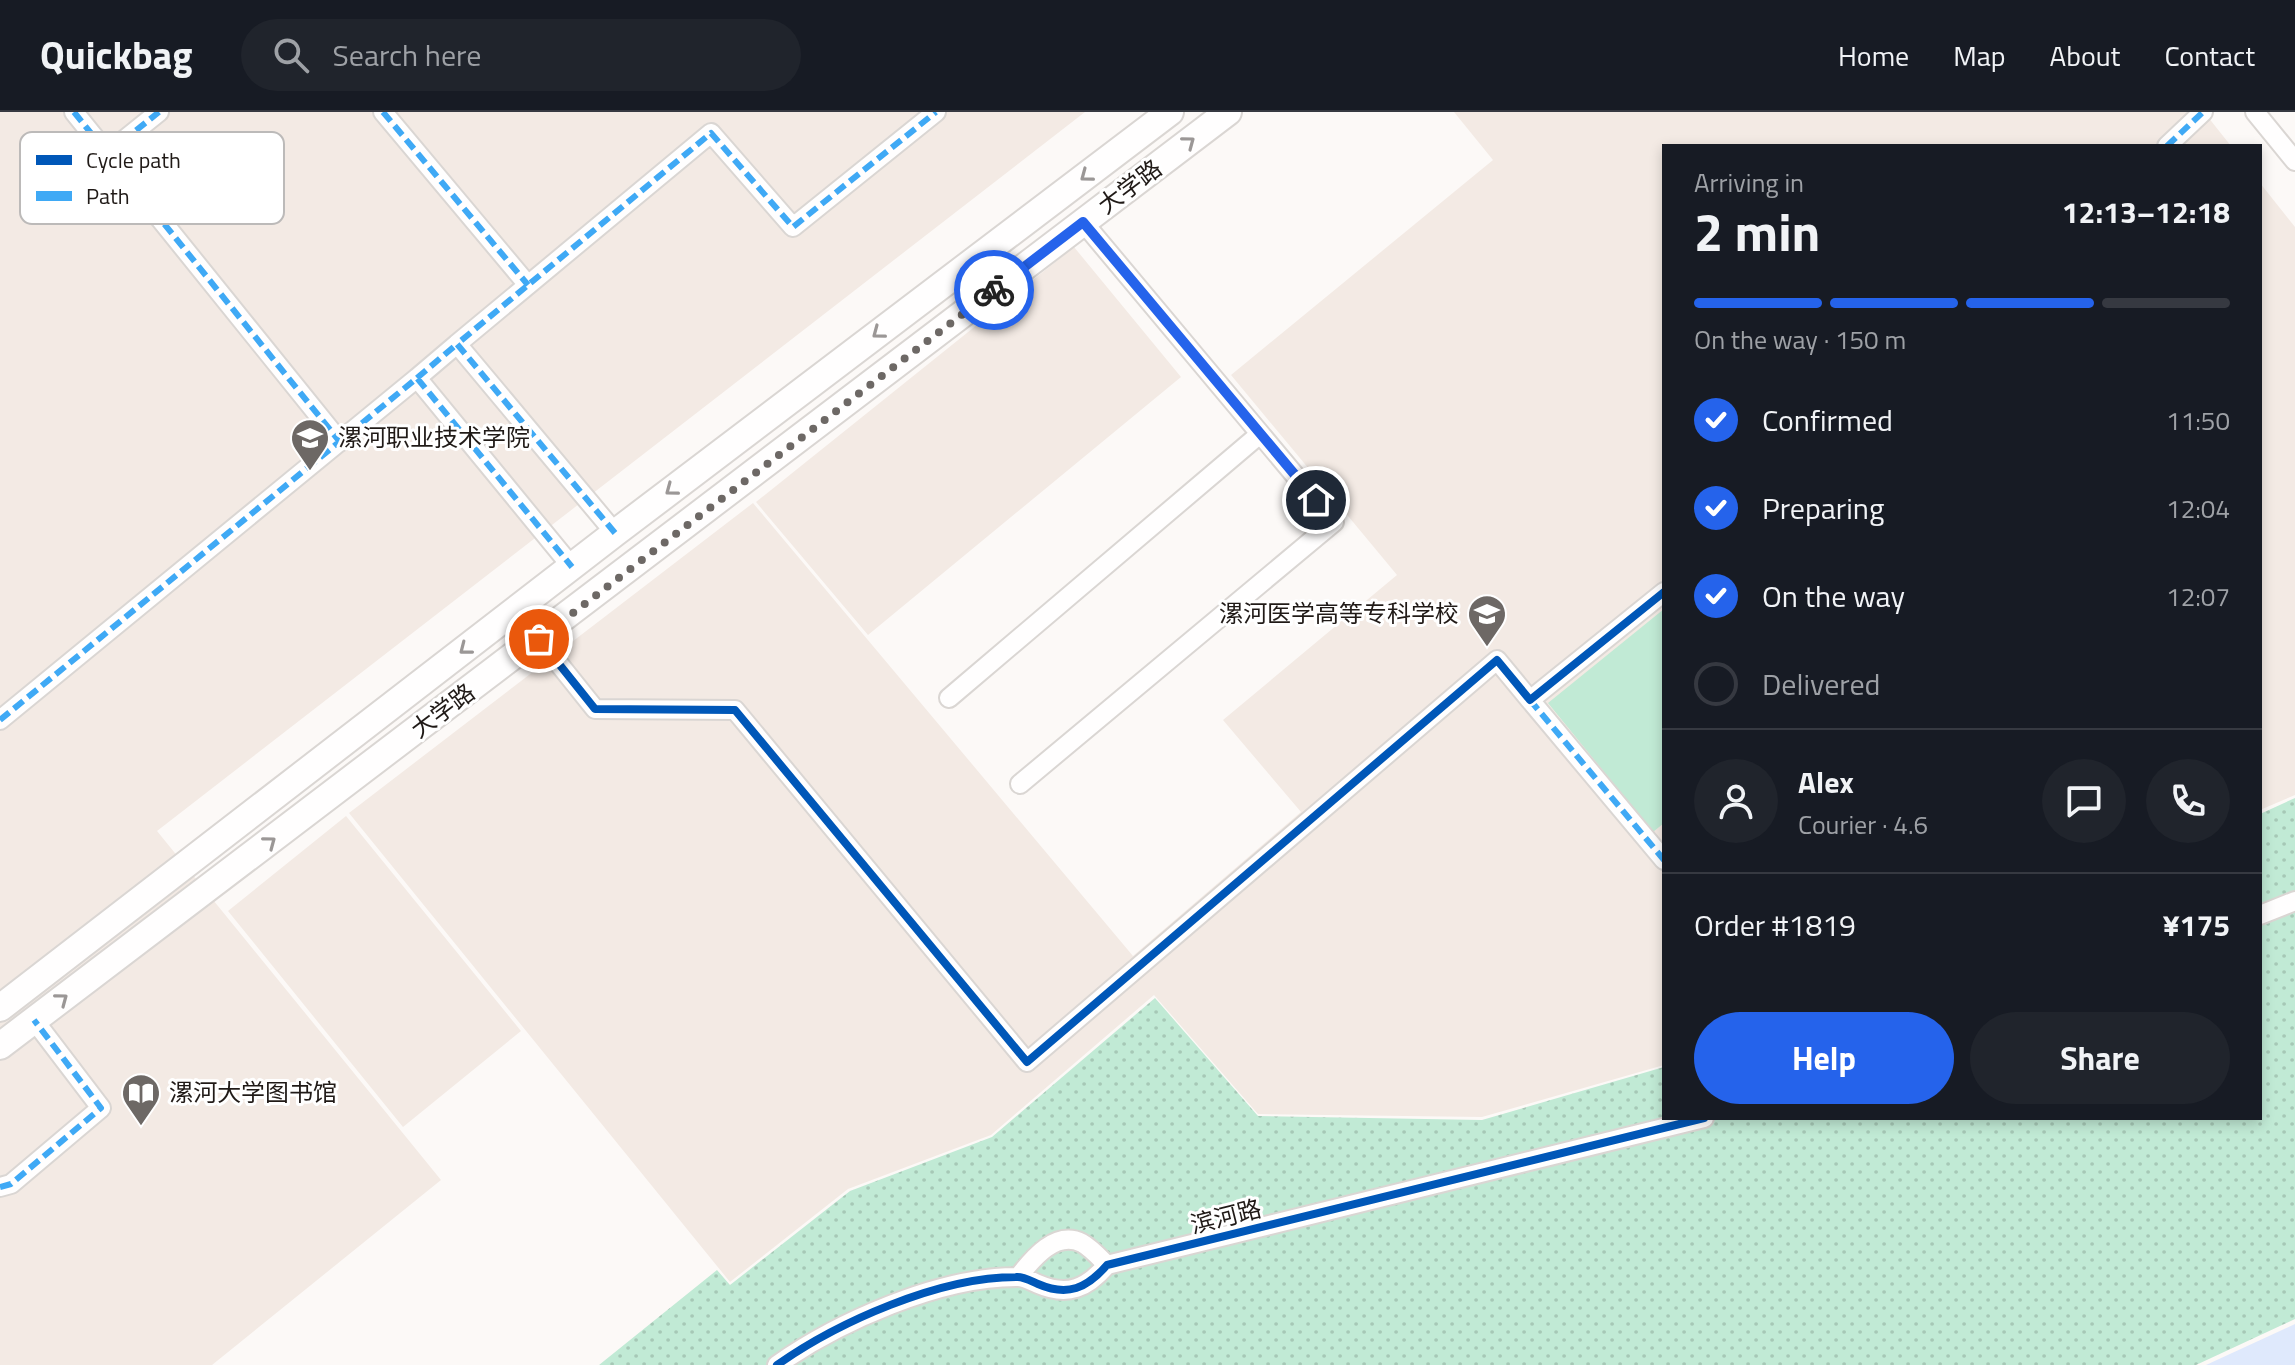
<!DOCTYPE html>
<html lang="en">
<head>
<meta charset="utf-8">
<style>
	body { margin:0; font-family:"Titillium Web","Noto Sans SC",sans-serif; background:#20242c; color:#f1f3f6; height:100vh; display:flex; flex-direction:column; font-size:30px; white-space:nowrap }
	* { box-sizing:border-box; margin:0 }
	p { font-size:26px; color:#9ea1a6 }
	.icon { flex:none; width:44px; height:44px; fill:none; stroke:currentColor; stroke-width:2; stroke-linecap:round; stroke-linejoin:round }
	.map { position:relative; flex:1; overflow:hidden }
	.panel { position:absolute; left:1662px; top:32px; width:600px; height:976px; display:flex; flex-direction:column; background:#171b24; border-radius:0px; box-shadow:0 4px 12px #0003 }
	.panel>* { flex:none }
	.pin { position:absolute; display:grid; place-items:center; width:68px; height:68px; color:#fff; margin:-34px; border:4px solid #fff; border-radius:50%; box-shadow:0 2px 8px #0007 }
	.courier { position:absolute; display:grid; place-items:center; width:80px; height:80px; margin:-40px; border:6px solid #2563eb; border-radius:50%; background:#fff; color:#222; box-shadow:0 2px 10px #0007 }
	.summary em { font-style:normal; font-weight:700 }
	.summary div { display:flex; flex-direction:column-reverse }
	.summary { display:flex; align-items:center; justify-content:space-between; height:136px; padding:0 32px }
	h1 { font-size:52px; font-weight:700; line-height:60px }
	.bar { display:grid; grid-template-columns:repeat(4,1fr); gap:12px 8px; align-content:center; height:96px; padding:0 32px }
	.bar i { height:10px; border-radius:6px; background:#363941 }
	.bar .on { background:#2563eb }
	.bar p { grid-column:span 4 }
	.line { display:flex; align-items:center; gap:20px; padding:0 32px; border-top:2px solid #363941 }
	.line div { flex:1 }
	.round { display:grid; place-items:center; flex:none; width:84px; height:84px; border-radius:42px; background:#20242c }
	ol { padding:0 32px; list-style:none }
	li { display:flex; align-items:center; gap:24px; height:88px }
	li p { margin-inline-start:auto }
	li .icon { padding:8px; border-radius:50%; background:#2563eb; color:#fff; stroke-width:4 }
	li:last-child { color:#9ea1a6 }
	li i { width:44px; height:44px; border:4px solid #363941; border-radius:50% }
	.cta { display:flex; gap:16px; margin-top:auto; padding:16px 32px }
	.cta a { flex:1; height:92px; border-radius:48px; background:#2563eb; color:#fff; font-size:32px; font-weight:700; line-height:92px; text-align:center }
	.cta a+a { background:#20242c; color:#f1f3f6 }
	header { display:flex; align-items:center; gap:48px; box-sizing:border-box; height:112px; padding:0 40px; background:#171b24; border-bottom:2px solid #363941 }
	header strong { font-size:38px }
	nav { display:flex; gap:44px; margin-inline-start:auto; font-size:28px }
	.search { width:560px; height:72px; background:#20242c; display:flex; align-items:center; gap:20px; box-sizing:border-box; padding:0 28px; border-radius:44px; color:#9ea1a6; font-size:30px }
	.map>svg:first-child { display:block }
</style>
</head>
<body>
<header>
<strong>Quickbag</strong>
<div class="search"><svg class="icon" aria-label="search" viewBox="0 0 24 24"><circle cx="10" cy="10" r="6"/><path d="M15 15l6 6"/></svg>Search here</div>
<nav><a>Home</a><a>Map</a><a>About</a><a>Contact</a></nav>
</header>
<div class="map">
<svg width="2295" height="1253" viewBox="0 0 2295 1253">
	<defs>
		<pattern id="park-dots" width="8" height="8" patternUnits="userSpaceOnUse" patternTransform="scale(2)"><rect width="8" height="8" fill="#c1ead5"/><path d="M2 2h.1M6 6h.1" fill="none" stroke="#a6c8b6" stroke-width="1.8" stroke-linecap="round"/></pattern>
	</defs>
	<rect width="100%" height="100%" fill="#fcf9f7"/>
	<path fill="#f3eae4" d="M0 0H1085L157 719 441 1068 212 1253H0Z
		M1454 0H2204L2231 34H1664V953L1482 1005 1258 1002 1154 883 991 1023 848 1077 730 1170 349 701 753 391 1133 844 1301 700 1223 608 1397 463 1231 263 1493 48Z
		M2260 71 2295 115V683L2260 698Z
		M1074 135 1181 265 868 523 756 390Z
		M346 704 521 919 403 1015 228 799Z"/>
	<path fill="#c1ead5" d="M1664 497V711L1653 720 1548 591Z"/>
	<path fill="url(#park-dots)" d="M2295 686V1207L2196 1253H599L717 1158 730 1173 850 1079 992 1025 1155 886 1258 1004 1482 1008 1664 955V1006H2260V702Z"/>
	<path fill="#dfe9fc" d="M2295 1212V1253H2206Z"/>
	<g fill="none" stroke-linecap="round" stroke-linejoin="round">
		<g stroke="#dad6d3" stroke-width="22">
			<path id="street" d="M74 0 340 330
				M383 0 528 173
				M2255 0 2295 49
				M2167 34 2203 0
				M108 41 159 0
				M417 266 457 232
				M615 421 457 232 711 21 793 115 936 0
				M539 527 595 597 735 598 1027 950 1497 548 1530 588 1664 480
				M949 586 1260 322
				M1530 588 1664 748
				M0 608 417 266 572 455
				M1020 672 1334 410 1083 110
				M2260 803 2295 789
				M0 1075 11 1072 101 996 34 908
				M1019 1164C1033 1146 1056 1118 1082 1131 1091 1136 1100 1146 1107 1153
				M777 1253C838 1210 939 1165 1016 1165 1023 1164 1031 1169 1038 1172 1068 1185 1087 1176 1107 1153L1704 1006"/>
		</g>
		<g stroke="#dad6d3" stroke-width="30">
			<path id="secondary" d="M0 896 615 421 1170 0
				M0 934 1228 0"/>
		</g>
		<use href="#street" stroke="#fffefe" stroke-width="18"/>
		<use href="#secondary" stroke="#fffefe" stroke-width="26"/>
		<path stroke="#3fa9f5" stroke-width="6" stroke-dasharray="12 6" stroke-linecap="butt" d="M74 0 340 330
			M383 0 528 173
			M2167 34 2203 0
			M108 41 159 0
			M417 266 457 232
			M615 421 457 232 711 21 793 115 936 0
			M1530 588 1664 748
			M0 608 417 266 572 455
			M0 1075 11 1072 101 996 34 908"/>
		<g stroke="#fff" stroke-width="13">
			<path id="cycleway" d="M539 527 595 597 735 598 1027 950 1497 548 1530 588 1664 480
				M777 1253C838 1210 939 1165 1016 1165 1023 1164 1031 1169 1038 1172 1068 1185 1087 1176 1107 1153L1704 1006"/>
		</g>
		<use href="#cycleway" stroke="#0057b8" stroke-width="8"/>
	</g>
	<defs><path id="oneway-chevron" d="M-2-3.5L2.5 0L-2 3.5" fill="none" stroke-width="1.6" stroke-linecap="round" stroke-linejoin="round" transform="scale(2)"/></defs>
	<g stroke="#9b9796">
		<use href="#oneway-chevron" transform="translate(1189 30) rotate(-37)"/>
		<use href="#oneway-chevron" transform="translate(1086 64) rotate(143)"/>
		<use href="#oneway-chevron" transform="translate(878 221) rotate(143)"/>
		<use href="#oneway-chevron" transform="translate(671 378) rotate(143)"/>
		<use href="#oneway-chevron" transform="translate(465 537) rotate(142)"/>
		<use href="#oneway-chevron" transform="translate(270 730) rotate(-37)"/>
		<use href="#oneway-chevron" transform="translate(62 887) rotate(-37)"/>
	</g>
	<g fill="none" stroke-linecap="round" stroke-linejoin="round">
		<path stroke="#6d6865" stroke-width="8" stroke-dasharray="0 14.4" d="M539 527 994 178"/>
		<path stroke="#2563eb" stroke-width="10" d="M994 178 1083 110 1316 388"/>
	</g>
	<defs>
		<g id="university-pin" transform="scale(2)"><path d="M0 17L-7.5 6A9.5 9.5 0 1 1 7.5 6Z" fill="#6d6865" stroke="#fff"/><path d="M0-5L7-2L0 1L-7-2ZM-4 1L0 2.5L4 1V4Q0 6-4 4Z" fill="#fff"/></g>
		<g id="library-pin" transform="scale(2)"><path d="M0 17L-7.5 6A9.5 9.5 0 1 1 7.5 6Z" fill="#6d6865" stroke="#fff"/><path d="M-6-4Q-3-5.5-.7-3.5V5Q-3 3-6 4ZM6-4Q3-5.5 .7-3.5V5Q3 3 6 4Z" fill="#fff"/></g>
	</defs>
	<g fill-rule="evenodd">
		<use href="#university-pin" x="310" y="326"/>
		<use href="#university-pin" x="1487" y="502"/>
		<use href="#library-pin" x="141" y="981"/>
	</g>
	<g text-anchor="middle" stroke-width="6" stroke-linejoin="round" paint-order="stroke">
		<g font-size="24" fill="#201a17" stroke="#fff">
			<text transform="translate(1130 75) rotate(-37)" y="8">大学路</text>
			<text transform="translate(443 599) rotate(-37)" y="8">大学路</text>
			<text transform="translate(1226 1105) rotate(-14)" y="8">滨河路</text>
		</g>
		<g font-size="24" fill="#201a17" stroke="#fff" text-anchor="start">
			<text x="338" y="334">漯河职业技术学院</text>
			<text x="1459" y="510" text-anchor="end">漯河医学高等专科学校</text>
			<text x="169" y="989">漯河大学图书馆</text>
		</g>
	</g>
	<rect x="20" y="20" width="264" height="92" rx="12" fill="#fff" stroke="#bcbab9" stroke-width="2"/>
	<rect x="36" y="43" width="36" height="10" fill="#0057b8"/>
	<rect x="36" y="79" width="36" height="10" fill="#3fa9f5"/>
	<g font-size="22" fill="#201a17">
		<text x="86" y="56">Cycle path</text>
		<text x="86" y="92">Path</text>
	</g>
</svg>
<div class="pin" style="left:539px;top:527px;background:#ea580c"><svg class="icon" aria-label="bag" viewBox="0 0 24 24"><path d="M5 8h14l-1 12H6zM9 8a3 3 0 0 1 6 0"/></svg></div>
<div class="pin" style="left:1316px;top:388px;background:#1f2937"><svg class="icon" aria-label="home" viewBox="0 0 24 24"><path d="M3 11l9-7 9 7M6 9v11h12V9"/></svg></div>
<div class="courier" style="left:994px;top:178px"><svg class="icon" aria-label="bike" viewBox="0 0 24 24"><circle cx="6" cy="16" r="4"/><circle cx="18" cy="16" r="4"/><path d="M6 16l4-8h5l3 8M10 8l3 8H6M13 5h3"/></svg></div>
<section class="panel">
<div class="summary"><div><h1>2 min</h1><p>Arriving in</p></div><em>12:13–12:18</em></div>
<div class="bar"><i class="on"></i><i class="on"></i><i class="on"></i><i></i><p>On the way · 150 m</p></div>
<ol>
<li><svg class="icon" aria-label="check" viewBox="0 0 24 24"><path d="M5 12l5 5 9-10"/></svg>Confirmed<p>11:50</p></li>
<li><svg class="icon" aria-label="check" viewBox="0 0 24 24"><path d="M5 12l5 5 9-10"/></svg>Preparing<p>12:04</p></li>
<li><svg class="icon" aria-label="check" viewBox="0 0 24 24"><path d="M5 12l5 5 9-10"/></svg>On the way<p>12:07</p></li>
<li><i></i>Delivered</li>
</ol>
<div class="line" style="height:144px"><a class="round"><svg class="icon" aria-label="person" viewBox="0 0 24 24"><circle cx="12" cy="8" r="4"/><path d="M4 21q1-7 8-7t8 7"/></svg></a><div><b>Alex</b><p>Courier · 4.6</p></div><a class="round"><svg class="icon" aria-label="chat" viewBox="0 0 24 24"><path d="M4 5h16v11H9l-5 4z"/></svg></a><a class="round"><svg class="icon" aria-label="phone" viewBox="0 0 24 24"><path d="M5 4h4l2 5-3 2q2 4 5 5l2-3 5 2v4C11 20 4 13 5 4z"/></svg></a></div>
<div class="line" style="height:104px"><div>Order #1819</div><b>¥175</b></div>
<div class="cta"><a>Help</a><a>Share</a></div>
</section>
</div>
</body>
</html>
